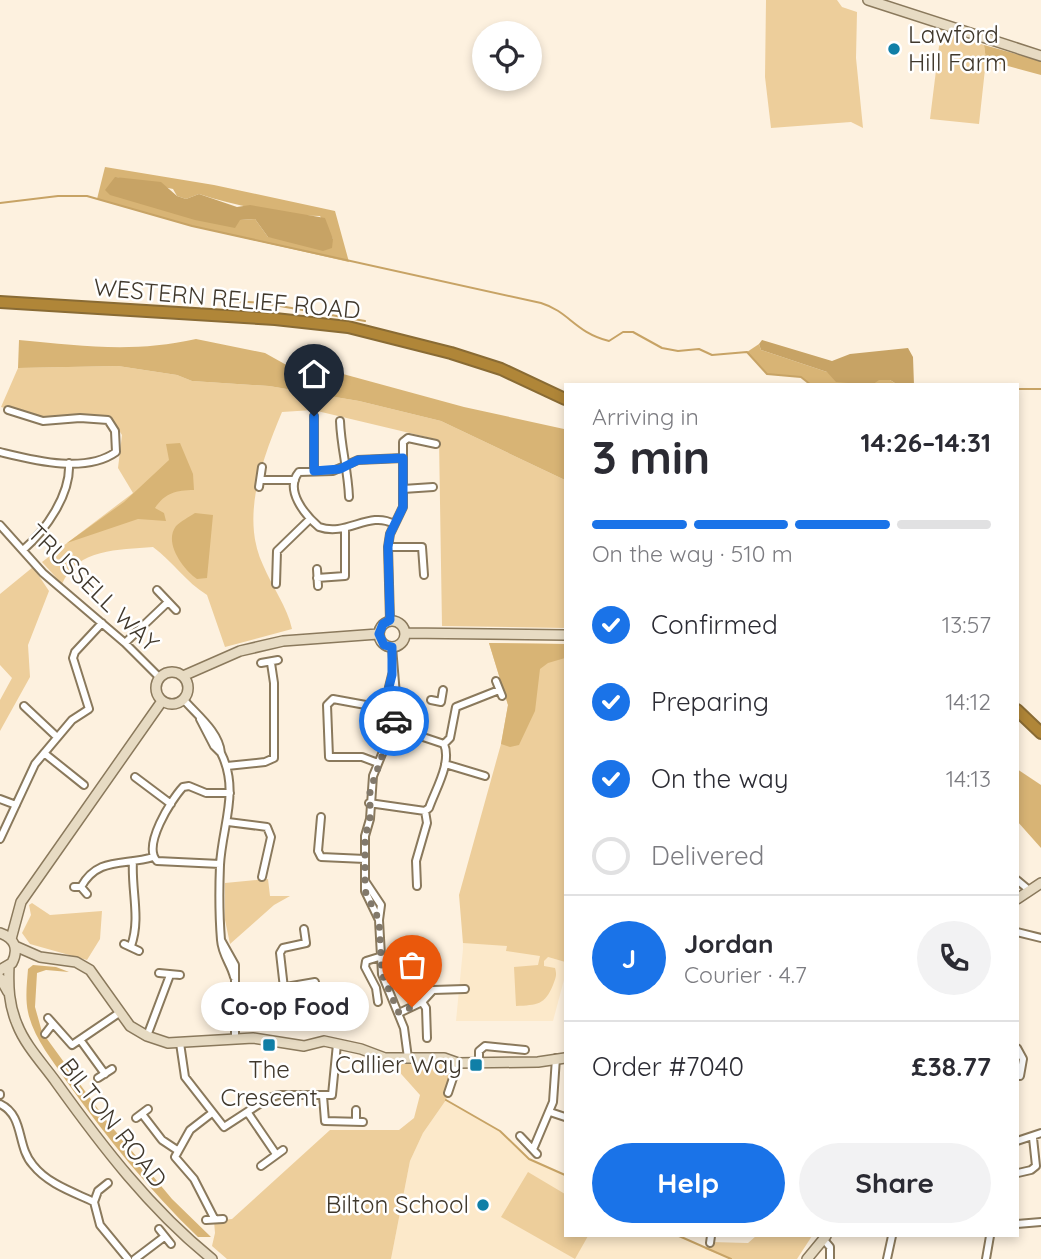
<!DOCTYPE html>
<html lang="en">
<head>
<meta charset="utf-8">
<style>
	body { margin:0; font-family:Quicksand,sans-serif; background:#f2f2f3; color:#2b2b33; height:100vh; display:flex; flex-direction:column; font-size:26px; white-space:nowrap }
	* { box-sizing:border-box; margin:0 }
	p { font-size:23px; color:#7c7c81 }
	.icon { flex:none; width:38px; height:38px; fill:none; stroke:currentColor; stroke-width:2; stroke-linecap:round; stroke-linejoin:round }
	.map { position:relative; flex:1; overflow:hidden }
	.details { position:absolute; left:564px; top:383px; width:455px; height:854px; display:flex; flex-direction:column; background:#fff; border-radius:0px; box-shadow:0 4px 10px #0003 }
	.details>* { flex:none }
	.controls { position:absolute; left:472px; top:21px; display:grid; gap:14px }
	.controls a { display:grid; place-items:center; width:70px; height:70px; border-radius:50%; background:#fff; box-shadow:0 4px 10px #0003; font-size:35px }
	.pin { position:absolute; display:grid; place-items:center; width:60px; height:60px; color:#fff; margin:-72px -30px; border-radius:50% 50% 50% 0; rotate:-45deg; box-shadow:0 0 7px #0007 }
	.pin .icon { rotate:45deg }
	.courier { position:absolute; display:grid; place-items:center; width:70px; height:70px; margin:-35px; border:5px solid #1a73e8; border-radius:50%; background:#fff; color:#222; box-shadow:0 2px 9px #0007 }
	.bubble { position:absolute; height:49px; border-radius:24px; background:#fff; box-shadow:0 4px 10px #0003; font-size:23px; font-weight:700; line-height:49px; text-align:center }
	.overview em { font-style:normal; font-weight:700 }
	.overview div { display:flex; flex-direction:column-reverse }
	.overview { display:flex; align-items:center; justify-content:space-between; height:119px; padding:0 28px }
	h1 { font-size:46px; font-weight:700; line-height:52px }
	.bar { display:grid; grid-template-columns:repeat(4,1fr); gap:10px 7px; align-content:center; height:84px; padding:0 28px }
	.bar i { height:9px; border-radius:5px; background:#e1e1e2 }
	.bar .selected { background:#1a73e8 }
	.bar p { grid-column:span 4 }
	.line { display:flex; align-items:center; gap:18px; padding:0 28px; border-top:2px solid #e1e1e2 }
	.line div { flex:1 }
	.round { display:grid; place-items:center; flex:none; width:74px; height:74px; border-radius:37px; background:#f2f2f3 }
	ol { padding:0 28px; list-style:none }
	li { display:flex; align-items:center; gap:21px; height:77px }
	li p { margin-inline-start:auto }
	li .icon { padding:7px; border-radius:50%; background:#1a73e8; color:#fff; stroke-width:4 }
	li:last-child { color:#7c7c81 }
	li i { width:38px; height:38px; border:4px solid #e1e1e2; border-radius:50% }
	.primary-button { display:flex; gap:14px; margin-top:auto; padding:14px 28px }
	.primary-button a { flex:1; height:80px; border-radius:42px; background:#1a73e8; color:#fff; font-size:28px; font-weight:700; line-height:80px; text-align:center }
	.primary-button a+a { background:#f2f2f3; color:#2b2b33 }
	.map>svg:first-child { display:block }
</style>
</head>
<body>
<div class="map">
<svg width="1041" height="1259" viewBox="0 0 1041 1259">
	<rect width="100%" height="100%" fill="#fdf1df"/>
	<path fill="#fce9ca" d="M462 903 548 957 565 962V976L553 1021H456L463 949Z
		M446 1100 500 1131 529 1159 565 1175V1236H679L731 1259H391L410 1161 423 1133Z"/>
	<path fill="#edce9b" d="M766 0H837L842 7 857 12 856 58 863 128 851 122 771 128 765 77Z
		M941 30 984 45 986 60 979 124 930 119Z
		M118 366 177 375 192 381 269 386 359 401 441 421 565 480V628L442 626 439 440 313 410 282 412C263 458 240 516 263 565 272 587 287 606 292 629L225 647 207 595C186 582 173 562 153 547 118 550 78 548 62 584L42 562 133 493 118 468 122 435 111 418 76 414 41 418 1 407 18 368Z
		M33 567 49 591 28 645 30 677 0 731V700L12 678 0 665V594Z
		M489 643 565 644V962L548 957 544 961V966L555 968C557 975 556 977 553 985 545 1005 537 1005 516 1006L514 967 538 965 540 956 506 951 507 946 463 943 459 895 501 744 508 705Z
		M268 879 270 896H290L274 905 230 944 225 920V883Z
		M32 903 50 915 102 911 100 939 87 960 30 944 22 933 31 915 29 905Z
		M395 1063H443L455 1067 446 1100 423 1133 410 1161 391 1259H227L212 1246 215 1233 214 1221 232 1219 330 1130H399L414 1118 420 1095 394 1066Z
		M528 1172 565 1194V1236H588L575 1259 501 1217Z
		M756 1236H812L797 1259H731L705 1249 711 1242 748 1243Z"/>
	<path fill="#d8b475" fill-rule="evenodd" d="M984 45 1041 61V75L986 60Z
		M105 167 214 185 335 211 349 262 192 226 97 199ZM115 177 173 189 177 196 186 199 199 194C236 206 281 215 320 216L333 239 268 237 255 219 240 220Z
		M196 339 265 353 290 367 310 365 464 407 564 429 565 480 441 421 359 401 269 386 192 381 177 375 118 366 18 368 19 340C82 346 134 353 196 339Z
		M759 344 761 350 827 372 890 380 898 385H811L801 377 767 374 747 352Z
		M180 443 193 474 194 490C176 490 165 493 155 508L164 513 166 521 138 519 67 543 124 502 169 460 166 444Z
		M195 513 213 515 207 578 197 579C184 570 163 543 176 526 181 521 189 517 195 513Z
		M489 643 565 644V658L548 663 540 669 535 711 519 745 510 747 501 744 508 705Z
		M1017 769 1041 785V848L1017 821Z
		M33 965 56 967 69 972 46 970 37 973 35 1007 42 1032 106 1120 172 1199 211 1237H198C149 1190 107 1138 67 1082 53 1061 33 1037 28 1012 25 998 27 983 28 969Z"/>
	<path fill="#c7a365" d="M115 177 161 182 177 196 186 199 199 194 237 207 250 205 325 218 333 239 332 248 323 251 268 237 255 219 240 220 235 228 195 220 110 195 105 190Z
		M762 340 832 361 850 354 908 348 913 357 914 385H898L890 380H879L872 385 836 382 827 372 761 350 759 344Z"/>
	<g fill="none" stroke-linecap="round" stroke-linejoin="round">
		<path stroke="#c7a365" stroke-width="2" d="M0 203 58 196H87L192 226 541 303C570 312 574 332 609 341L623 332H633L662 348 678 351 699 349 712 355 747 352 767 374 801 377 811 385
			M219 292 233 301 263 303 365 321
			M1017 389H1041
			M446 1100 500 1131 529 1159 565 1175
			M679 1236 731 1259"/>
		<g stroke="#8a795c" stroke-width="10">
			<path id="street" d="M314 416V471
				M340 421C341 448 348 470 349 497
				M0 452C33 460 85 474 116 452L115 431 108 420 80 418 43 421 8 410
				M261 480H295
				M259 487 262 467
				M403 489 433 487
				M394 524C369 510 347 537 319 527 305 515 284 490 299 472L333 471 358 460 403 458
				M0 525 43 573 125 643 160 678
				M388 547H422L424 575
				M23 550C46 530 71 494 69 463
				M317 569 318 586
				M317 578 345 576V530
				M276 584 277 551 310 519
				M157 590 176 610
				M390 620 388 547 390 534 403 507V442L408 438 436 444
				M125 643 168 602
				M392 647 396 695 394 708
				M261 663 278 660
				M496 681 502 696
				M184 700C198 716 219 732 221 753L214 746 200 719
				M431 700 441 702 443 690
				M24 706 57 737
				M444 744 450 738 456 707 499 690
				M44 753 84 785
				M378 763 362 757H329L327 705 333 699 382 708
				M445 764 485 776
				M227 766 265 762 274 758V683L271 663
				M135 777 171 804
				M0 799 16 805
				M369 803 425 811 429 808C435 790 452 763 444 744L393 727
				M321 817 318 851 321 857 365 859
				M228 822 267 827 271 837 262 877
				M0 839 35 764 72 720 89 709 73 658 75 652 102 623
				M220 864 157 861C142 846 171 800 183 787L189 786 206 793H230
				M1017 880 1029 890
				M365 881 381 905 379 920 365 891V836L370 819 373 776 393 727 389 687 392 675
				M417 886 416 861 427 823 425 811
				M74 887H81L87 894
				M81 887C98 856 125 866 153 857
				M379 920 382 974 404 1028 408 1058
				M1017 932 1041 938
				M221 940C219 915 219 890 220 865 222 826 240 791 221 753
				M124 944 139 951
				M131 946C141 918 131 890 133 861
				M159 973 180 975
				M234 977C231 964 222 955 221 940L235 965V1039
				M286 987 315 982
				M235 1002 285 997 280 953 283 948 306 943 304 929
				M378 1002 376 988 365 967 366 961 379 957
				M422 1002 426 1008 427 1038
				M399 1013 422 1002 433 990 465 989
				M48 1018 72 1045 119 1013
				M45 1034 52 1025
				M147 1036 170 975
				M81 1041 105 1074
				M180 1043 185 1077 224 1127 267 1099 278 1095H332L337 1044
				M1017 1048 1023 1059 1020 1076
				M479 1062V1051L485 1046 525 1050
				M98 1078 112 1069
				M448 1093 458 1063
				M0 1095V1094
				M323 1096 325 1121 363 1122
				M0 1104C25 1116 16 1146 33 1165 48 1184 73 1192 94 1202L100 1225 128 1259
				M550 1112 565 1117
				M212 1113 190 1130 175 1157 194 1179 214 1218
				M248 1113 276 1154
				M142 1114 162 1140 177 1150
				M136 1118 148 1109
				M356 1122V1110
				M520 1136 537 1154
				M1017 1141 1041 1133
				M534 1147 553 1102 556 1058
				M261 1166 283 1150
				M1018 1173 1031 1170 1036 1166 1033 1138
				M94 1202 98 1191 108 1183
				M206 1220 223 1219
				M1017 1224 1041 1222
				M159 1229 171 1244
				M824 1240 830 1247V1259
				M710 1243 711 1236
				M135 1259 164 1237
				M887 1259 892 1236
				M986 1259 990 1236"/>
		</g>
		<g stroke="#8a795c" stroke-width="12">
			<path id="secondary" d="M868 0 1041 56
				M379 634a13 13 0 1 1 26 0a13 13 0 1 1-26 0Z
				M405 633 565 635
				M156 688a16 16 0 1 1 32 0a16 16 0 1 1-32 0Z
				M183 676 240 651 283 641 378 634
				M1017 899 1041 883
				M0 933C15 938 19 949 12 963L0 970
				M11 939 21 902 162 701
				M15 946 40 957 76 962 90 970 130 1026 147 1036 168 1043 253 1038 304 1046 324 1041 361 1049 385 1058H444L458 1063 538 1062 565 1058
				M9 966C8 987 9 1005 17 1024 25 1045 43 1064 56 1082 102 1146 150 1209 212 1259
				M0 978 8 992
				M807 1259 826 1236"/>
		</g>
		<g stroke="#896b34" stroke-width="14">
			<path id="highway" d="M0 302 275 319 348 327 451 353 501 369 565 399
				M1017 710 1041 733"/>
		</g>
		<use href="#street" stroke="#fff" stroke-width="6"/>
		<use href="#secondary" stroke="#e7dbc3" stroke-width="9"/>
		<use href="#highway" stroke="#b08638" stroke-width="10"/>
	</g>
	<g fill="none" stroke-linecap="round" stroke-linejoin="round">
		<path stroke="#82796b" stroke-width="7" stroke-dasharray="0 12.6" d="M394 721 370 791V819L365 836V891L379 920 382 974 399 1013 412 1007"/>
		<path stroke="#1a73e8" stroke-width="9" d="M314 416V471L340 469 358 460 403 458V507L390 534 388 547 390 620 383 624 379 634 384 645 392 647V675L389 687 394 721"/>
	</g>
	<g fill="#107fa7" stroke="#fff" stroke-width="2.5">
		<circle cx="894" cy="49" r="7"/>
		<rect x="262" y="1038" width="14" height="14" rx="3.5"/>
		<rect x="469" y="1058" width="14" height="14" rx="3.5"/>
		<circle cx="483" cy="1205" r="7"/>
	</g>
	<g text-anchor="middle" stroke-width="5" stroke-linejoin="round" paint-order="stroke">
		<g font-size="24" fill="#40382c" stroke="#fff" text-anchor="end">
			<text x="908" y="43" text-anchor="start">Lawford<tspan x="908" dy="28">Hill Farm</tspan></text>
			<text x="462" y="1073">Callier Way</text>
			<text x="269" y="1078" text-anchor="middle">The<tspan x="269" dy="28">Crescent</tspan></text>
			<text x="469" y="1213">Bilton School</text>
		</g>
		<g font-size="24" fill="#40382c" stroke="#fff">
			<text transform="translate(227 299) rotate(5)" y="8">WESTERN RELIEF ROAD</text>
			<text transform="translate(93 588) rotate(44)" y="8">TRUSSELL WAY</text>
			<text transform="translate(113 1123) rotate(52)" y="8">BILTON ROAD</text>
		</g>
	</g>
</svg>
<div class="controls">
<a><svg class="icon" aria-label="locate" viewBox="0 0 24 24"><circle cx="12" cy="12" r="6"/><path d="M12 2v4M12 18v4M2 12h4M18 12h4"/></svg></a>
</div>
<div class="pin" style="left:412px;top:1007px;background:#ea580c"><svg class="icon" aria-label="bag" viewBox="0 0 24 24"><path d="M5 8h14l-1 12H6zM9 8a3 3 0 0 1 6 0"/></svg></div>
<div class="pin" style="left:314px;top:416px;background:#1f2937"><svg class="icon" aria-label="home" viewBox="0 0 24 24"><path d="M3 11l9-7 9 7M6 9v11h12V9"/></svg></div>
<div class="courier" style="left:394px;top:721px"><svg class="icon" aria-label="car" viewBox="0 0 24 24"><path d="M5 17H2v-5l4-1 3-4h7l3 4 3 1v5h-3M9 17h6M6 11h13"/><circle cx="7" cy="17" r="2"/><circle cx="17" cy="17" r="2"/></svg></div>
<div class="bubble" style="left:201px;top:982px;width:168px">Co-op Food</div>
<section class="details">
<div class="overview"><div><h1>3 min</h1><p>Arriving in</p></div><em>14:26–14:31</em></div>
<div class="bar"><i class="selected"></i><i class="selected"></i><i class="selected"></i><i></i><p>On the way · 510 m</p></div>
<ol>
<li><svg class="icon" aria-label="check" viewBox="0 0 24 24"><path d="M5 12l5 5 9-10"/></svg>Confirmed<p>13:57</p></li>
<li><svg class="icon" aria-label="check" viewBox="0 0 24 24"><path d="M5 12l5 5 9-10"/></svg>Preparing<p>14:12</p></li>
<li><svg class="icon" aria-label="check" viewBox="0 0 24 24"><path d="M5 12l5 5 9-10"/></svg>On the way<p>14:13</p></li>
<li><i></i>Delivered</li>
</ol>
<div class="line" style="height:126px"><b class="round" style="background:#1a73e8;color:#fff">J</b><div><b>Jordan</b><p>Courier · 4.7</p></div><a class="round"><svg class="icon" aria-label="phone" viewBox="0 0 24 24"><path d="M5 4h4l2 5-3 2q2 4 5 5l2-3 5 2v4C11 20 4 13 5 4z"/></svg></a></div>
<div class="line" style="height:91px"><div>Order #7040</div><b>£38.77</b></div>
<div class="primary-button"><a>Help</a><a>Share</a></div>
</section>
</div>
</body>
</html>
